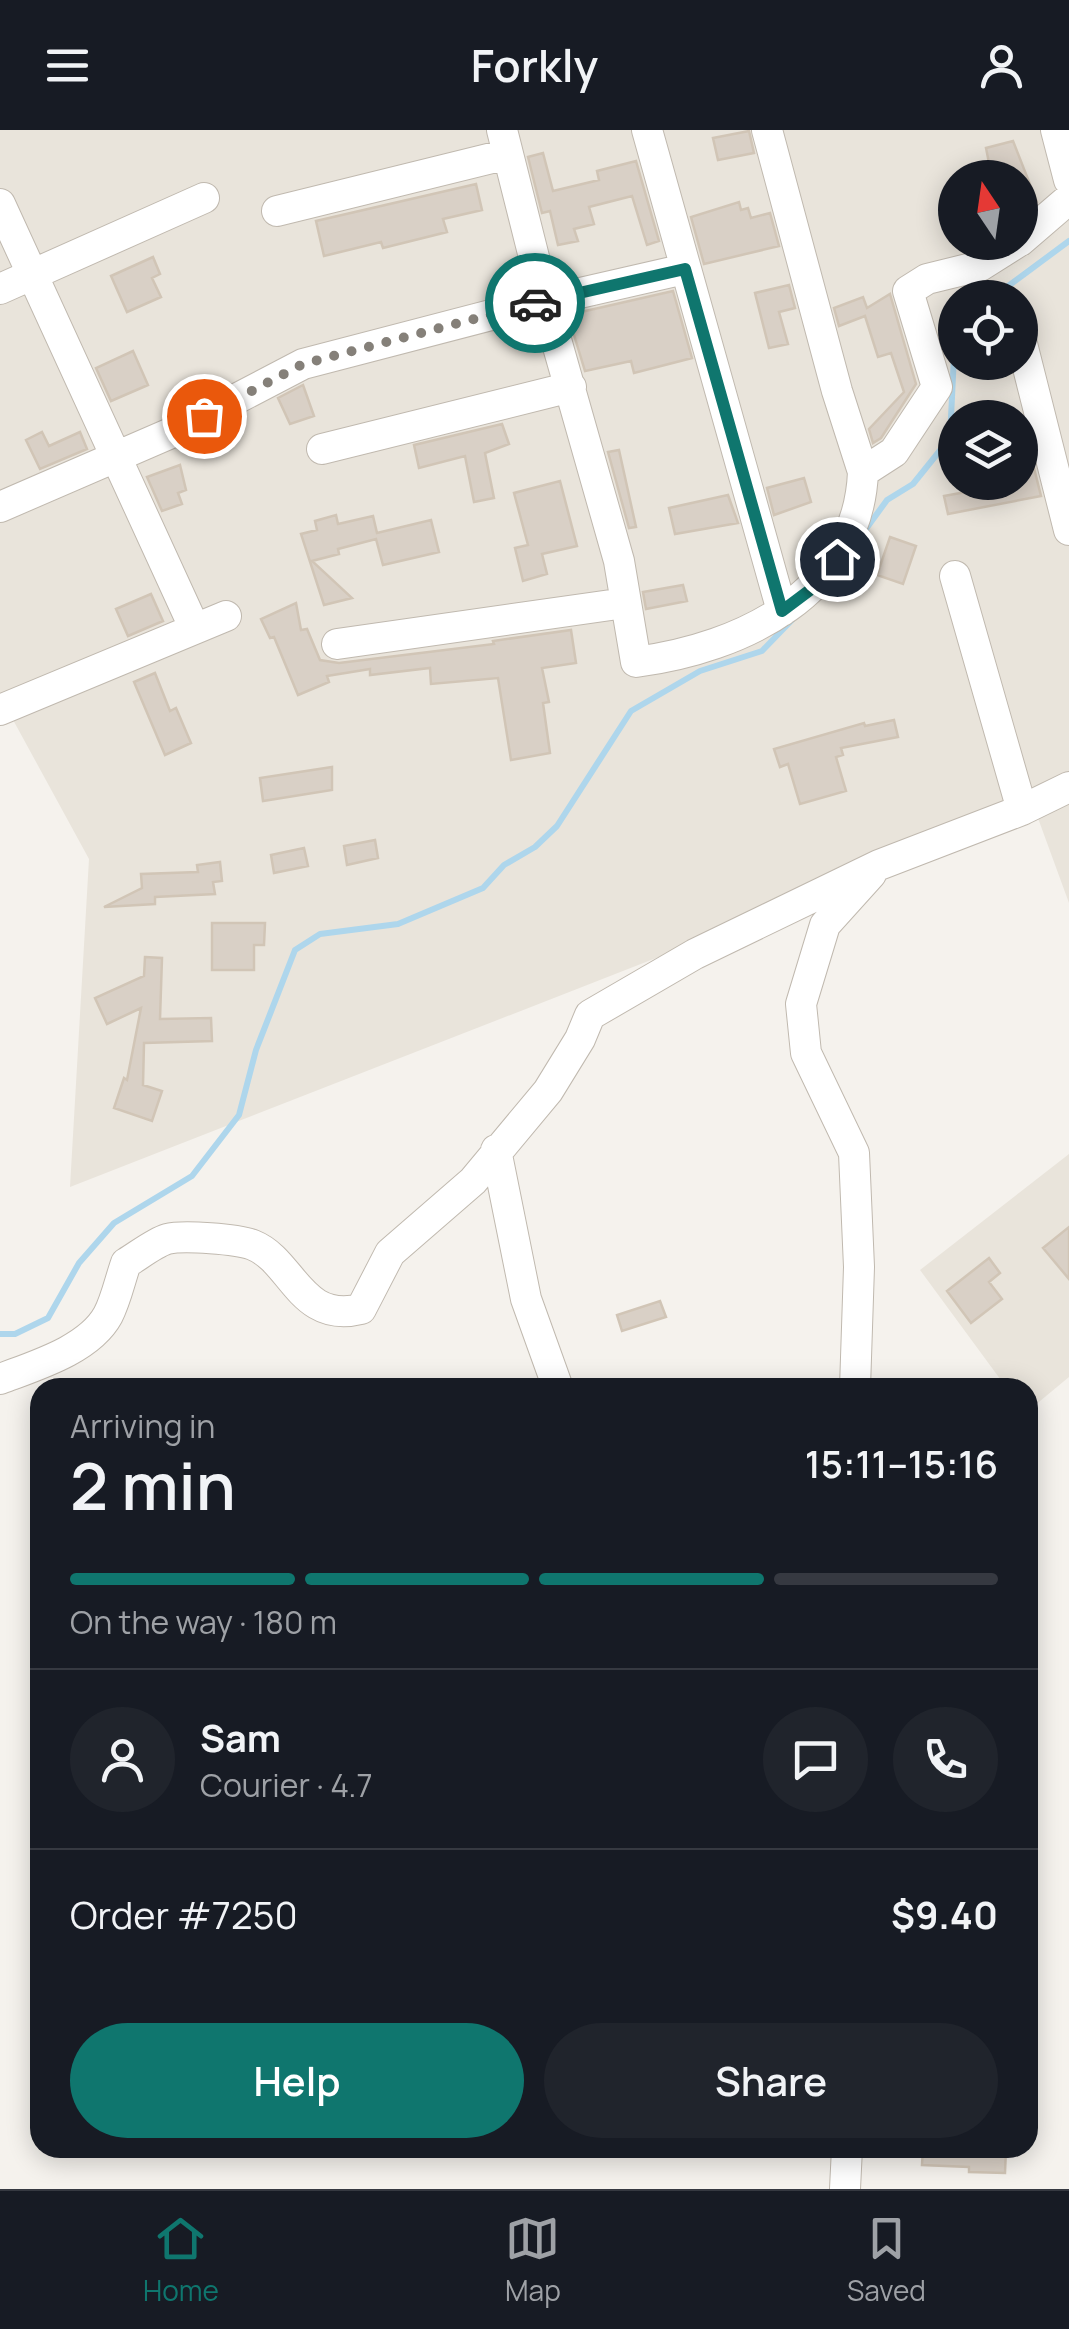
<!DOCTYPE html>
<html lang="en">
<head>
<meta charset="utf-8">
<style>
	body { margin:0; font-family:Manrope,sans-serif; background:#20242c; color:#f1f3f6; height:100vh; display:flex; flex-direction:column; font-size:38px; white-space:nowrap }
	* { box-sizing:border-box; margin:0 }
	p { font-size:32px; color:#9ea1a6 }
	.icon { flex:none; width:55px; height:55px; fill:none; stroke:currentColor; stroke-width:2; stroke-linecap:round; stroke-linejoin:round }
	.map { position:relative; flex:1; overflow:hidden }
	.sheet { position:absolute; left:30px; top:1248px; width:1008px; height:780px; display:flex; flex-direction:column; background:#171b24; border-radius:30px; box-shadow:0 5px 25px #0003 }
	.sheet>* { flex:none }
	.needle { width:65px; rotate:347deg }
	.buttons { position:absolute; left:938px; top:30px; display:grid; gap:20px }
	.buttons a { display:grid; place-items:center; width:100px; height:100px; border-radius:50%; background:#171b24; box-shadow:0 5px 25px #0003; font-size:50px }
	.pin { position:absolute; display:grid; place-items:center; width:85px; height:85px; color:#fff; margin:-42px; border:5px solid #fff; border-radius:50%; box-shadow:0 2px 10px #0007 }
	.courier { position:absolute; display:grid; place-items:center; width:100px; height:100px; margin:-50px; border:8px solid #0f766e; border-radius:50%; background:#fff; color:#222; box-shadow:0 2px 12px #0007 }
	.head em { font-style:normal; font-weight:600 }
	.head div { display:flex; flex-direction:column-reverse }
	.head { display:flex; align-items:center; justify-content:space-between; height:170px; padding:0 40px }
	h1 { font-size:65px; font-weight:600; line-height:75px }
	.bar { display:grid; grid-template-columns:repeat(4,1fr); gap:15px 10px; align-content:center; height:120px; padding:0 40px }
	.bar i { height:12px; border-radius:8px; background:#363941 }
	.bar .active { background:#0f766e }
	.bar p { grid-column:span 4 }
	.line { display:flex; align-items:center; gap:25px; padding:0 40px; border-top:2px solid #363941 }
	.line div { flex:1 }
	.round { display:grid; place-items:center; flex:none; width:105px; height:105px; border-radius:52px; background:#20242c }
	.cta { display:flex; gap:20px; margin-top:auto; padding:20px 40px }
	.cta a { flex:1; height:115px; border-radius:60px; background:#0f766e; color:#fff; font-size:40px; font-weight:600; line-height:115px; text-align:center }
	.cta a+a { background:#20242c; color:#f1f3f6 }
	header { display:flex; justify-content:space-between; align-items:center; height:130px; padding:0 40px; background:#171b24; font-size:45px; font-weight:600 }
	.tab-bar { display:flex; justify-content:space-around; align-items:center; height:140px; border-top:2px solid #363941; background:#171b24; font-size:28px; color:#9ea1a6 }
	.tab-bar a { display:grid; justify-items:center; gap:5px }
	.tab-bar .active { color:#0f766e }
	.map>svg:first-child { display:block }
</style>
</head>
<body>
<header><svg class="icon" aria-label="menu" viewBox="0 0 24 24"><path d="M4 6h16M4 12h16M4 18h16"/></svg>Forkly<svg class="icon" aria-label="person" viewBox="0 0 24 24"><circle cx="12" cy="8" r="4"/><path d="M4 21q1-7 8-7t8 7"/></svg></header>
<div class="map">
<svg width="1069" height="2059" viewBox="0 0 1069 2059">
	<rect width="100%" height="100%" fill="#f5f2ed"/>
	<path fill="#e9e4db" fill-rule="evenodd" d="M0 0H1069V773L1035 680 70 1057 89 729 0 566ZM955 48H1020V112H955ZM955 168H1020V232H955ZM955 288H1020V352H955Z
		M1069 1024V1247L1028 1281V1258L1006 1257 920 1140Z"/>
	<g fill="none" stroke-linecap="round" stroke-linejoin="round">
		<path stroke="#aed6ec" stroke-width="6" d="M992 168 1069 111
			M863 403 887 370 913 354 950 308 955 205
			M0 1204H15L48 1188 79 1133 114 1093 192 1046 239 985 256 920 295 820 320 804 398 794 483 758 504 735 535 717 557 696 631 581 700 541 762 521 792 490"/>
	</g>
	<path fill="#d9d0c6" stroke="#d1c5b6" stroke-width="2.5" d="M749 1 754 23 718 30 713 8Z
		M1013 11 1037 72 1020 86V43L992 48 986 18Z
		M543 23 553 61 599 50 597 41 636 31 659 111 647 115 632 66 589 77 594 94 574 99 578 111 558 115 550 81 542 83 528 27Z
		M476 54 482 80 443 89 447 102 383 118 381 112 324 126 316 91Z
		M739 72 741 80 748 78 751 88 770 83 779 116 704 134 691 87Z
		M153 127 160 144 152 148 161 167 127 182 111 146Z
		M789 155 795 178 779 182 788 214 769 218 755 163Z
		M673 161 692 228 634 243 631 231 585 241 568 185Z
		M890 164 916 254 881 308 873 313 869 299 904 262 891 223 878 227 865 186 839 196 834 178 863 167 867 178Z
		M133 221 148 255 111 271 96 238Z
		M303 255 314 286 290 294 278 268Z
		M502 294 509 314 485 323 494 368 474 372 465 326 419 338 414 315Z
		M42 302 49 316 80 302 87 319 40 339 26 310Z
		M619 320 636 397 629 398 608 322Z
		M1030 322 1041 366 948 384 944 366 1020 352V347L1029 345 1024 324Z
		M180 335 186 360 178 363 182 374 162 381 147 347Z
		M804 348 811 372 774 385 767 358Z
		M560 351 577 416 542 424 547 444 523 451 515 418 528 415 514 363Z
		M728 365 738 393 675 404 669 378Z
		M336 385 338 394 373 386 377 403 431 390 439 422 383 435 376 409 338 419 339 424 312 431 352 468 324 475 301 404 317 400 315 391Z
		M890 407 916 416 903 454 877 445Z
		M683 455 687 471 646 479 643 462Z
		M151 464 163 491 128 506 116 479Z
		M296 473 301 500 307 499 320 530 339 533 494 514 493 511 571 500 576 533 542 538 549 572 543 573 550 623 511 630 498 548 431 554 430 538 370 545V539L327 546 329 552 298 565 274 507 270 508 261 489Z
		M155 543 170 581 176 578 191 613 165 625 134 552Z
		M894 590 898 607 841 618 843 625 836 627 846 661 800 674 788 634 780 637 774 619 864 593 865 596Z
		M332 637V660L263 671 260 648Z
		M375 710 378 728 347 735 344 716Z
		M304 718 308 736 274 743 271 725Z
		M220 732 222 751 213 752 215 764 155 767V774L104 777 142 758 141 744 198 742 197 735Z
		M212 793H265L264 815H254V840H212Z
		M145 827 162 828 160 889 211 888 212 911 144 913 143 955 162 961 152 991 114 978 124 948 127 950 141 878 107 894 95 868 144 846Z
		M1069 1097V1149L1043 1118Z
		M989 1128 1000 1143 989 1152 1002 1169 971 1193 947 1161Z
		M660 1171 666 1187 622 1201 617 1185Z
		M923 2018H1006L1005 2043 969 2042V2037L922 2035Z"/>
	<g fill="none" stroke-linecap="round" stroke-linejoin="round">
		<g stroke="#c0b9af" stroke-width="32">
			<path id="minor" d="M502 0 545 171 619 431 636 532C742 518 858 463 863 342L894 322 937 257 908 161 927 149 980 136 1018 112
				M647 0 782 481
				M767 0 837 261 863 342
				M1056 0 1069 50
				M0 74 194 497
				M277 81 508 24
				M1020 111 1069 69
				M0 159 204 68
				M1020 206 1069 400
				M322 319 571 257
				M0 377 171 303 303 234 545 171 685 139
				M955 446 1022 680
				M337 514 625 473
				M0 580 226 486
				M496 1020 526 1169 558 1258
				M0 1249C34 1236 89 1220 108 1185 116 1170 120 1150 126 1133 138 1126 154 1113 167 1109 183 1105 238 1109 253 1115 293 1131 300 1194 361 1179L390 1123 473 1051 548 961 580 909 590 885 695 824 879 735 1022 680 1069 657
				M855 1258 859 1137 854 1023 806 923 801 874 825 795 871 744
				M845 2059 847 2018"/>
		</g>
		<use href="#minor" stroke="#fff" stroke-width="30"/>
	</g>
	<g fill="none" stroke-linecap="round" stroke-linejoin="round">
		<path stroke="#858079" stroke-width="10" stroke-dasharray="0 18" d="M204 286 303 234 535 173"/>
		<path stroke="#0f766e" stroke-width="12" d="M535 173 685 139 782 481 810 460 837 429"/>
	</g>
</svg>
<div class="buttons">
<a><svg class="needle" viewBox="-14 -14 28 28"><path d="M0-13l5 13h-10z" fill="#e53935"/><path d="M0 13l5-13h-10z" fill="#9ea1a6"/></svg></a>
<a><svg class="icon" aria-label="locate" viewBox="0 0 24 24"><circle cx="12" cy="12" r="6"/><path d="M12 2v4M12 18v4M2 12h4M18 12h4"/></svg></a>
<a><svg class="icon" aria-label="layers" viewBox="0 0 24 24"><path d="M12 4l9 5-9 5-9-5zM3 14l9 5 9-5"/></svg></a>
</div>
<div class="pin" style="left:204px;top:286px;background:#ea580c"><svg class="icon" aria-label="bag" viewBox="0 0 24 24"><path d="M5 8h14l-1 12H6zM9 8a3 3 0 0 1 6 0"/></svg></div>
<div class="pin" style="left:837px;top:429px;background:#1f2937"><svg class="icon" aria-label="home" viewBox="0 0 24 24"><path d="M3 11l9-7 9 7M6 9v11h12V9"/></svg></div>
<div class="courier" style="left:535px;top:173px"><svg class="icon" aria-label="car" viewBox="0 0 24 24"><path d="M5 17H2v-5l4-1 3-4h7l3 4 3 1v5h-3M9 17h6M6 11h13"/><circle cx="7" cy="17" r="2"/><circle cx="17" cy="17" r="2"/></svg></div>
<section class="sheet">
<div class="head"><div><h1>2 min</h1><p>Arriving in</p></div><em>15:11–15:16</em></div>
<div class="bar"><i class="active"></i><i class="active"></i><i class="active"></i><i></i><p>On the way · 180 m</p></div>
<div class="line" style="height:180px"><a class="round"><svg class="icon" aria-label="person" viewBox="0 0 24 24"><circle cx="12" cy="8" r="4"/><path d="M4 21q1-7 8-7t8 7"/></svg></a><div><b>Sam</b><p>Courier · 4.7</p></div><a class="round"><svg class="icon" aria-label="chat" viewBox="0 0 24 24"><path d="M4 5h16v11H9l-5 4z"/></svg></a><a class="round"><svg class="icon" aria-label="phone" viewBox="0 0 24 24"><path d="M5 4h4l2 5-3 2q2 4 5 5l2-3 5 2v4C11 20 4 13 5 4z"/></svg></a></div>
<div class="line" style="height:130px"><div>Order #7250</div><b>$9.40</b></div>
<div class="cta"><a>Help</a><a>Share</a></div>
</section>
</div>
<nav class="tab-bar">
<a class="active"><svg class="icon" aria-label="home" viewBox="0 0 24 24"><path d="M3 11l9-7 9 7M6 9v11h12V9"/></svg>Home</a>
<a><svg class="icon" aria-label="map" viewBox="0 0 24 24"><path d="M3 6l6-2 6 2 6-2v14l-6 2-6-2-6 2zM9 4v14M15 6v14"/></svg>Map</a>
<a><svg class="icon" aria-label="saved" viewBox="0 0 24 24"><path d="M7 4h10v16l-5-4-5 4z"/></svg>Saved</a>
</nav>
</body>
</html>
